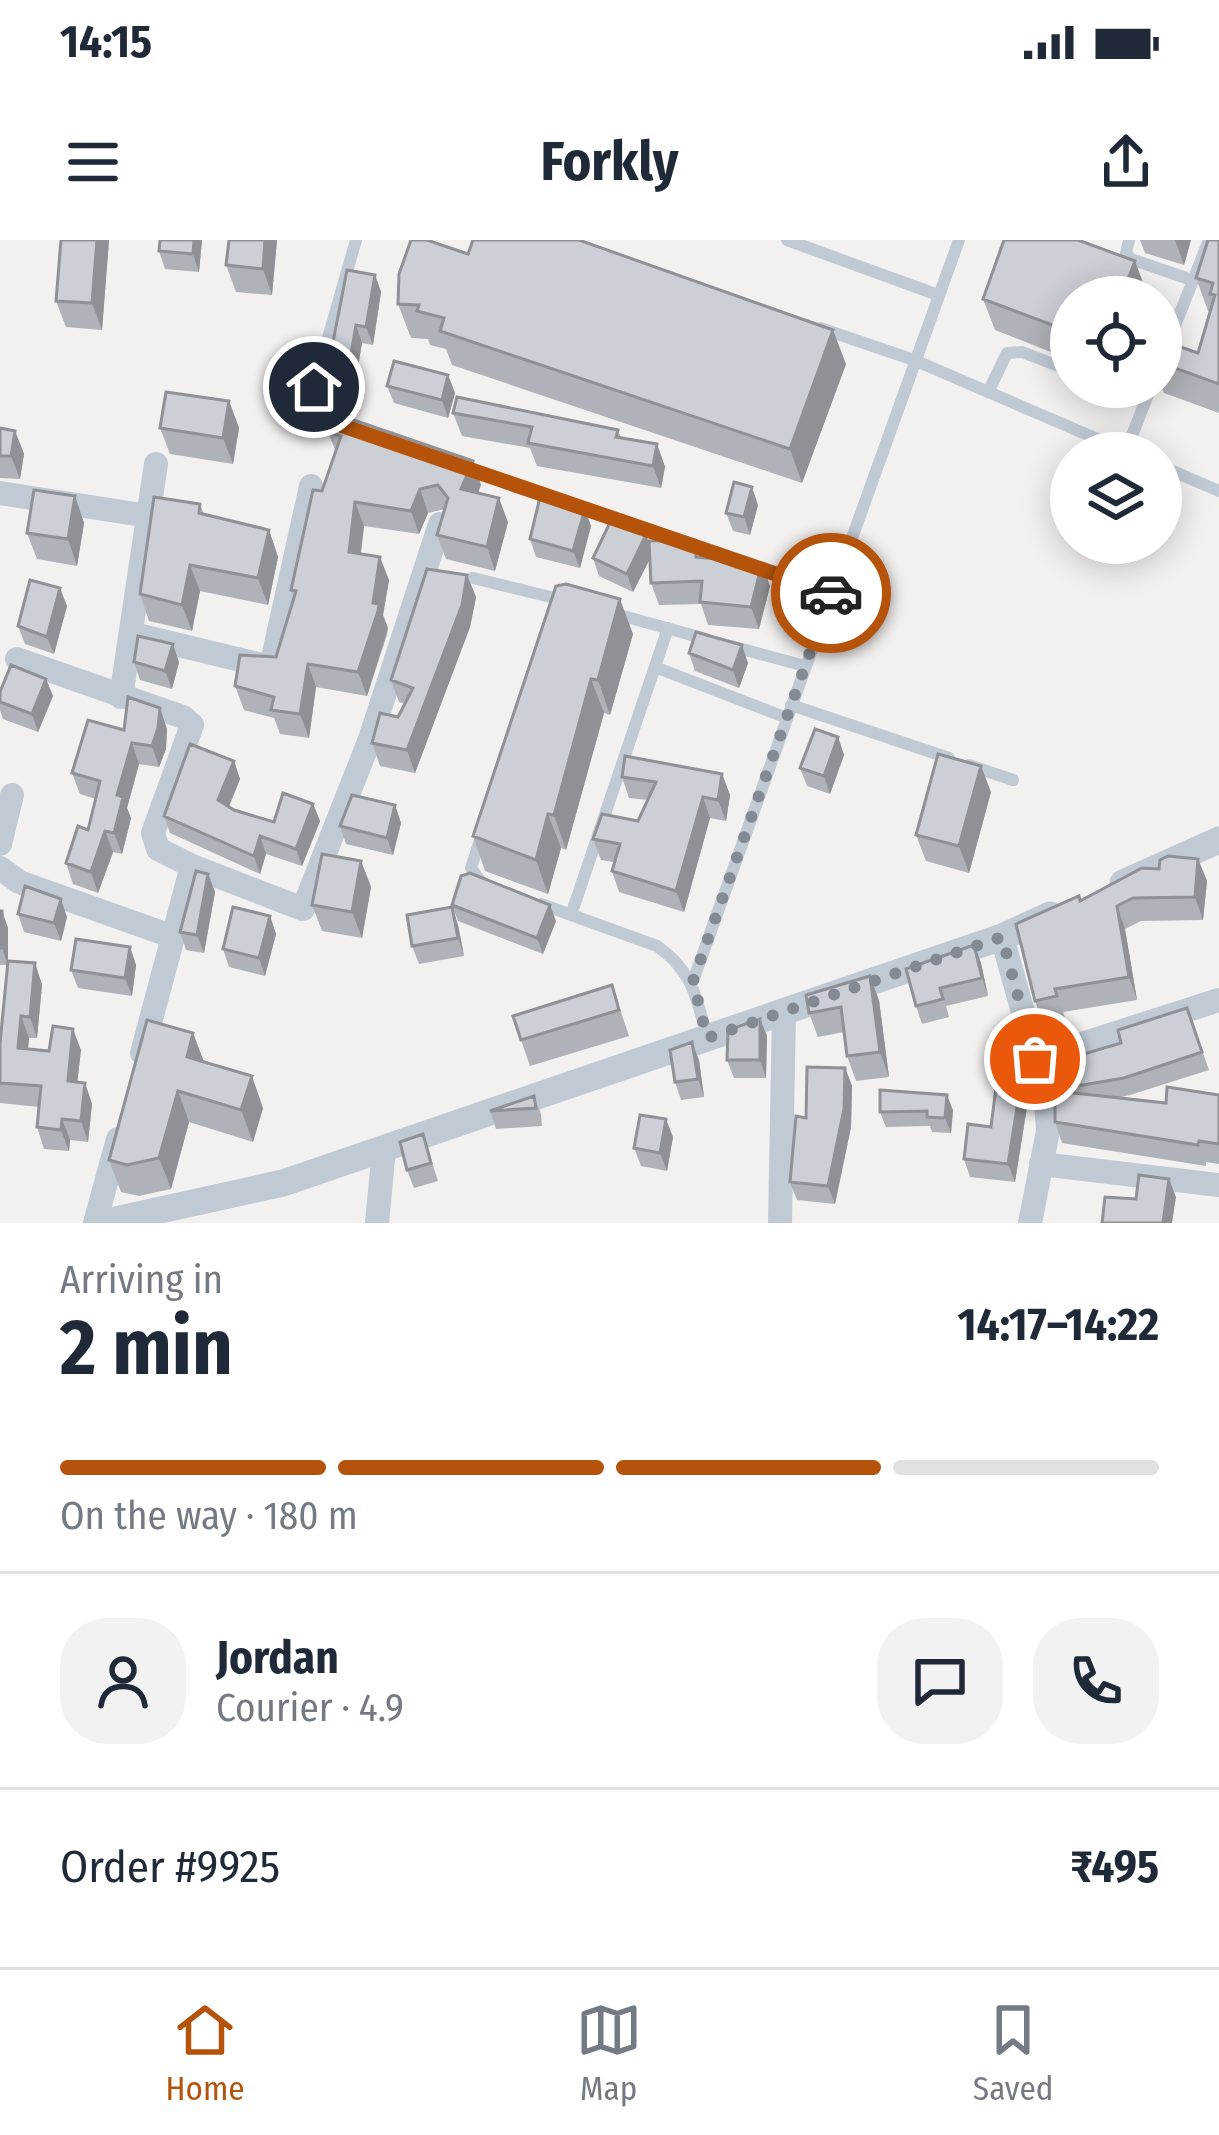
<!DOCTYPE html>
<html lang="en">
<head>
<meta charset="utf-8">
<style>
	body { margin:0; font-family:"Fira Sans Condensed",sans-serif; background:#f2f2f3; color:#1f2937; height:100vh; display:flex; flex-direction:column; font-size:45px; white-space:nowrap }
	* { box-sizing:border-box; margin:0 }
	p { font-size:39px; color:#747a83 }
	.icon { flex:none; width:66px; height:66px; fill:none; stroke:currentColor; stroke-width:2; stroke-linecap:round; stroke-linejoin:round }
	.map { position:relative; height:983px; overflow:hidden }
	.sheet { display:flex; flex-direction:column; background:#fff; flex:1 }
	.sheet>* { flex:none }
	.fabs { position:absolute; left:1050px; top:36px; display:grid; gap:24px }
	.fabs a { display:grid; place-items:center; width:132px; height:132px; border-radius:50%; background:#fff; box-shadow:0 6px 30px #0003; font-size:60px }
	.pin { position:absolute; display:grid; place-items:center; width:102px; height:102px; color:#fff; margin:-51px; border:6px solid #fff; border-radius:50%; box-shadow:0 3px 12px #0007 }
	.courier { position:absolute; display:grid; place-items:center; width:120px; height:120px; margin:-60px; border:9px solid #b45309; border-radius:50%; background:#fff; color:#222; box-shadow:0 3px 15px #0007 }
	.summary em { font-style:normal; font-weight:700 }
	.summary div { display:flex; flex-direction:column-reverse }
	.summary { display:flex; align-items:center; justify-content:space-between; height:204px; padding:0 60px }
	h1 { font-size:78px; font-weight:700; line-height:90px }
	.bar { display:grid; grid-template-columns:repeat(4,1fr); gap:18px 12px; align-content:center; height:144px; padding:0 60px }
	.bar i { height:15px; border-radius:9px; background:#e0e1e3 }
	.bar .current { background:#b45309 }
	.bar p { grid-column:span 4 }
	.line { display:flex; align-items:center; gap:30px; padding:0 60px; border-top:3px solid #e0e1e3 }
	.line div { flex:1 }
	.round { display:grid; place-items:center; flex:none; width:126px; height:126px; border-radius:48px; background:#f2f2f3 }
	.status { display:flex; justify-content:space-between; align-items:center; height:84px; padding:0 60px; background:#fff; direction:ltr }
	.status svg { height:33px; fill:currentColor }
	header { display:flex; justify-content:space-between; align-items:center; height:156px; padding:0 60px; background:#fff; font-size:54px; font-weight:700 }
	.dock { display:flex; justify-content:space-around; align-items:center; height:168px; border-top:3px solid #e0e1e3; background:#fff; font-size:33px; color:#747a83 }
	.dock a { display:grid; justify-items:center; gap:6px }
	.dock .current { color:#b45309 }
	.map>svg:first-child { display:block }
</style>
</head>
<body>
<div class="status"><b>14:15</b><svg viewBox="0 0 49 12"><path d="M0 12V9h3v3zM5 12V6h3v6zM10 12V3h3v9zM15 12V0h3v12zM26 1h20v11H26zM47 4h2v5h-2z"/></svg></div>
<header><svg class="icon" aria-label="menu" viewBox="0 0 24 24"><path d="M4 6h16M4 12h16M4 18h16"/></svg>Forkly<svg class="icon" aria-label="share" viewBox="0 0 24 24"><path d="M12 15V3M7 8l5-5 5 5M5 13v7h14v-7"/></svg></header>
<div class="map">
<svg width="1219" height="983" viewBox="0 0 1219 983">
	<rect width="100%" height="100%" fill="#f3f0f0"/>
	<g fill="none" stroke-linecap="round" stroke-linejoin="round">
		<path stroke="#c0cad4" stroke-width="12" d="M787 0 938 55
			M1129 0 1126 13 1131 19 1192 40
			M820 88 914 120 1130 213
			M1161 121 1209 0
			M1113 147 1146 160
			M988 152 1007 113 1022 112 1061 127
			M345 187 323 174 314 147 356 0
			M1126 211 1151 147
			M461 226 832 351
			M1161 226 1219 251
			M473 338 567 361
			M616 374 706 399
			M731 406 805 426
			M655 427 787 478
			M791 465 949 518
			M969 525 1013 540
			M481 597 471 628 482 643
			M541 664 657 706C692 730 697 758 707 797
			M571 675 668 388
			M693 741 959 0"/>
		<path stroke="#c0cad4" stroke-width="24" d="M0 253 149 276
			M133 394 266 426 272 422 311 246
			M17 419 183 477 192 485 153 593 158 609 192 626
			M121 457 156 224
			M0 604 12 555
			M0 628 19 642 174 697
			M1002 697 1045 851 1048 891 1030 983
			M142 813 192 626 303 669 370 499 440 284
			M1035 819 1219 760
			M1041 924 1219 945
			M95 983 118 899
			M377 983 384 909
			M780 983 784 771"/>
		<path stroke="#c0cad4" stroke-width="27" d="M1123 643 1219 600
			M102 983 283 943 1002 697 1050 675"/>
	</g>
	<path fill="#afb2b8" d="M109 0 102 90 66 87 56 61Z
		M202 0 199 32 165 29 159 11Z
		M277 0 272 55 236 52 226 25Z
		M1140 0H1191L1184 25 1145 13Z
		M1219 0V173L1164 153 1161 146V100L1198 113 1210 72 1208 71 1196 38Z
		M468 14 846 124 802 243 452 125 446 109 430 105 428 99 411 98 398 64Z
		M375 35 381 52 373 105 362 103 353 156 325 152 318 134 332 107Z
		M1147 53 1071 57V120L995 90 983 59Z
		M448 135 455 153 448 178 394 163 387 146Z
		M229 161 239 188 233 224 170 214 160 188Z
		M333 173 481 245 478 253 508 282 495 331 446 319 437 295 445 269 428 273 419 294 364 286 361 313 389 340 383 375 388 388 387 395 367 456 316 447 309 498 280 494 274 478 244 470 235 446 276 417 294 358 291 350 336 212 328 192Z
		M453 173 618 190 621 198 657 204 665 227 661 248 537 226 530 208 462 196Z
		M0 188 15 191 24 214 20 239 0 238Z
		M75 256 84 283 77 326 37 319 27 293Z
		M200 264 204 275 269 290 278 317 268 365 200 351 192 391 149 381 140 354Z
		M758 265 750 295 733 291 726 273Z
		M591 286 580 328 536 317 530 299Z
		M646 295 649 304 702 318 770 346 759 389 708 385 701 364 659 365 651 343 650 318 633 352 599 336 593 318Z
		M467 335 476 357 470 387 415 533 380 526 372 503 398 477 405 464 399 462 391 440Z
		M556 346 633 394 610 475 604 473 566 610 561 608 548 654 485 631 473 596Z
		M67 366 54 414 25 404 18 386Z
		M689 413 748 423 739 448 695 431Z
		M134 422H179L172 449 140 440Z
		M46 439 53 456 38 492 3 479 0 470V452Z
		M167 489 166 509 159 527 139 524 127 568 131 578 122 614 113 612 98 653 73 644 66 623 88 590 96 559 80 554 72 533 124 490Z
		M838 497 844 515 830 554 807 546 800 528Z
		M234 521 240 539 229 567 234 570 274 582 313 564 320 581 302 626 266 614 260 634 170 593 164 576Z
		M722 534 730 555 726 581 710 578 684 672 619 652 612 631 614 622 601 620 593 599 638 581 648 560 629 558 622 537Z
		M991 552 969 633 926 621 916 595Z
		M395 565 401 583 393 615 346 604 340 586Z
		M1198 619 1207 641 1203 680 1141 681 1125 689 1137 760 1063 772 1065 778 1043 783 1035 761 1081 661 1159 629Z
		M361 621 371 647 362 698 322 691 312 665Z
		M208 634 215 652 204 713 186 710 180 692Z
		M452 665 556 681 543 714 458 681Z
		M452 667 458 685 464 716 419 724 412 706Z
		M0 671H2L8 688V721L35 723 42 745 37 798H29L28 809 49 811 81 810 77 842 85 843 92 864 88 902 70 900 69 911 44 909 37 887 39 867 0 863V803L8 725H0Z
		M18 674 67 677 61 701 24 692Z
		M270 676 276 694 265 736 229 727 223 709Z
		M974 705 981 723 988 756 946 766 949 777 922 784 916 766Z
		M130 707 136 725 132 756 78 748 71 730Z
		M612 745 629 796 530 826 521 800Z
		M879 760 889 837 856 841 847 816 844 792 818 797 809 773Z
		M1187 768 1209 830 1130 855 1117 858 1166 863 1219 855V924L1206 922V926L1062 903 1055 882 1066 852 1057 822 1121 803Z
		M760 779 767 796 766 838H734L727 820Z
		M193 793 204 822 263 868 253 902 189 882 171 949 139 956 121 952 109 920Z
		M699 820 704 857 681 860 675 842Z
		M845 828 852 846 851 887 835 964 797 960 790 942 806 878Z
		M534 856 541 874 542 886 496 889 490 871Z
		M1027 867 1015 942 970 937 964 919 991 887Z
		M953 870 951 893 932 892 930 886 886 887 880 872Z
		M423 894 438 941 414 948 407 930Z
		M673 897 667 931 641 926 634 908Z"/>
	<path fill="#8f9196" d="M97 0H109L102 90 92 63Z
		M194 0H202L199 32 193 14Z
		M265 0H277L272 55 263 29Z
		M1175 0H1191L1184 25Z
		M1135 21 1147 53 1145 57H1121Z
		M375 35 381 52 373 105 366 87Z
		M356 85 362 103 353 156 347 138Z
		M833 90 846 124 802 243 790 209Z
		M448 135 455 153 448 178 442 160Z
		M229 161 239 188 233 224 223 198Z
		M15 191 24 214 20 239 11 216Z
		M657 204 665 227 661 248 653 226Z
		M473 221 481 245 470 272 461 249Z
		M752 247 758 265 750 295 744 277Z
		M420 249 428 273 419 294 411 271Z
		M75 256 84 283 77 326 68 299Z
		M499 258 508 282 495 331 487 307Z
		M355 262 364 286 358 335 349 312Z
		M585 269 591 286 580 328 573 311Z
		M269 290 278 317 268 365 258 338Z
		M646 295 653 313 633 352 627 334Z
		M380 317 389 340 383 375 388 388 367 456 358 432Z
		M762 323 770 346 759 389 751 367Z
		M190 325 200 351 192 391 182 365Z
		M467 335 476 357 470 387 415 533 407 510Z
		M60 348 67 366 54 414 47 397Z
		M620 359 633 394 610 475 598 440Z
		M173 404 179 422 172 449 165 431Z
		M742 405 748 423 739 448 733 430Z
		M308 424 316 447 309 498 300 474Z
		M46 439 53 456 38 492 32 474Z
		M591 439 604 473 566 610 554 575Z
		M160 468 167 489 166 509 159 527 152 506Z
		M838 497 844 515 830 554 824 536Z
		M132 503 139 524 127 568 131 578 122 614 114 593 117 555Z
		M234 521 240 539 224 578 218 560Z
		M981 526 991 552 969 633 959 606Z
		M722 534 730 555 726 581 718 560Z
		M703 557 710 578 684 672 676 651Z
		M313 564 320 581 302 626 296 609Z
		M395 565 401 583 393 615 387 598Z
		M548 574 561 608 548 654 536 620Z
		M105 591 113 612 98 653 91 632Z
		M260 596 266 614 260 634 254 616Z
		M1198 619 1207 641 1203 680 1195 657Z
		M361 621 371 647 362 698 352 672Z
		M208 634 215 652 204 713 197 695Z
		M61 659 67 677 61 701 54 683Z
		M550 665 556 681 543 714 537 698Z
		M1117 666 1125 689 1137 760 1129 737Z
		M452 667 458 685 464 716 458 698Z
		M2 671 8 688V725L2 708Z
		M270 676 276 694 265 736 259 718Z
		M974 705 981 723 988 756 982 738Z
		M130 707 136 725 132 756 125 738Z
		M35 723 42 745 37 798 30 777Z
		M870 736 879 760 889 837 880 812Z
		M21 776 29 798 26 829 18 808Z
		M760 779 767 796 766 838 760 820Z
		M73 789 81 810 75 862 68 841Z
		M193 793 205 825 187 817Z
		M692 802 699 820 704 857 698 839Z
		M845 828 852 846 851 887 835 964 828 946Z
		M252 836 263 868 253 902 241 870Z
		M85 843 92 864 88 902 81 881Z
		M1020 849 1027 867 1015 942 1008 924Z
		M178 851 189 882 171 949 159 918Z
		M947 855 953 870 951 893 945 878Z
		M62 879 70 900 69 911 61 890Z
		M666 879 673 897 667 931 660 913Z
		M1169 939 1176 957 1172 983H1163Z"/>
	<path fill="#cccfd6" stroke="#8f9196" stroke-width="3" d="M61 0H97L92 63 56 61Z
		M160 0H194L193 14 159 11Z
		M229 0H265L263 29 226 25Z
		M411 0H427L468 14 473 0H579L833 90 790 209 440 91 444 78 417 71 419 65 398 64 399 34Z
		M1004 0H1078L1135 21 1121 57H1071V92L983 59Z
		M1208 0H1219V144L1161 123V100L1198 113 1215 55 1210 54 1213 43 1196 38Z
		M347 30 375 35 366 87 356 85 347 138 318 134 325 106 332 107Z
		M394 121 448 135 442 160 387 146Z
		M166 152 229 161 223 198 160 188Z
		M457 157 618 190 616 197 657 204 653 226 528 203 532 187 453 173Z
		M333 173 473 221 461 249 499 258 487 307 437 295 448 258 438 245 420 249 411 271 355 262 349 312 380 317 373 363 379 364 378 371 358 432 308 424 300 474 271 470 274 457 235 446 240 415 276 417 296 351 291 350 313 250 322 251 341 196 328 192Z
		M0 188 15 191 11 216H0Z
		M734 242 752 247 744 277 726 273Z
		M34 250 75 256 68 299 27 293Z
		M154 257 200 264 199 273 269 290 258 338 190 325 182 365 140 354Z
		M540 257 585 269 573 311 530 299Z
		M612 278 646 295 627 334 593 318Z
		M695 300 696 317 762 323 751 367 700 362 702 341 651 343 649 301Z
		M427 329 467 335 462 365 407 510 372 503 380 473 398 477 413 448 391 440Z
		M30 340 60 348 47 397 18 386Z
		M566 344 620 359 598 440 591 439 554 575 548 574 536 620 473 596 556 346Z
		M696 392 742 405 733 430 689 413Z
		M138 396 173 404 165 431 134 422Z
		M11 425 46 439 32 474 0 462V452Z
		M128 457 160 468 158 488 152 506 132 503 117 555 123 557 114 593 105 591 91 632 66 623 78 586 88 590 100 541 72 533 88 480 124 490Z
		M815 489 838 497 824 536 800 528Z
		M190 504 234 521 218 560 234 570 274 582 283 553 313 564 296 609 260 596 254 616 164 576Z
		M938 514 981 526 959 606 916 595Z
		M625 516 722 534 718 560 703 557 676 651 612 631 620 604 593 599 602 574 638 581 656 542 622 537Z
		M352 555 395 565 387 598 340 586Z
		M322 614 361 621 352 672 312 665Z
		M1168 616 1198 619 1195 657 1133 658 1117 666 1129 737 1055 749 1057 756 1035 761 1016 684 1079 656 1080 661 1142 628 1159 629 1160 620Z
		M196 631 208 634 197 695 180 692Z
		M470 633 550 665 537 698 452 665 461 636Z
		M25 646 61 659 54 683 18 674Z
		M233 667 270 676 259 718 223 709Z
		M452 667 458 698 412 706 407 675Z
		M0 671H2V708H0Z
		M76 699 130 707 125 738 71 730Z
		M974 705 982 738 940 748 943 759 916 766 906 729Z
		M8 721 35 723 30 777 21 776 18 808 49 811 53 786 73 789 68 841 85 843 81 881 62 879 61 890 37 887 41 846 0 843V803Z
		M870 736 880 812 847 816 841 767 809 773 806 755Z
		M612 745 619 770 521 800 513 776Z
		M1187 768 1202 812 1124 838 1065 848 1057 822 1121 803 1118 790Z
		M760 779V820H727L728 790Z
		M147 780 193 793 187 817 252 836 241 870 178 851 159 918 127 925 109 920Z
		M692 802 698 839 675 842 670 810Z
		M807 827 845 828 844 869 828 946 790 942 796 876 806 878Z
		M996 847 1020 849 1008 924 964 919 968 884 991 887Z
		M1167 847 1219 855V904L1199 901 1198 905 1055 882V851L1166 863Z
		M880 850 947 855 945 878 927 877V871L880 872Z
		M534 856 536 868 490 871Z
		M640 875 666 879 660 913 634 908Z
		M423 894 431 923 407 930 400 902Z
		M1139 935 1169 939 1163 983H1102L1105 957 1136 959Z"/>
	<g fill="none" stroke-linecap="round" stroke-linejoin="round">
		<path stroke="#838a93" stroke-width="12" stroke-dasharray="0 21.6" d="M831 353 693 741 707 798 1002 697 1035 819"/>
		<path stroke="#b45309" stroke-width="15" d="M314 147 315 164 343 186 831 353"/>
	</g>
</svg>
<div class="fabs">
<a><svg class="icon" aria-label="locate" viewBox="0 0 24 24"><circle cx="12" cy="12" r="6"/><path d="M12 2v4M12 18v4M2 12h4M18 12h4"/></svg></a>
<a><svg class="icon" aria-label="layers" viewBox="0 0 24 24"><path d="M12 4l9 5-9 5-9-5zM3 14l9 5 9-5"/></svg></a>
</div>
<div class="pin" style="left:1035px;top:819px;background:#ea580c"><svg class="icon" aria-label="bag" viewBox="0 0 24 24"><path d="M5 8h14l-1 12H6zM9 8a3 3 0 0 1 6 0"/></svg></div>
<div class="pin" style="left:314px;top:147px;background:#1f2937"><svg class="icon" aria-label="home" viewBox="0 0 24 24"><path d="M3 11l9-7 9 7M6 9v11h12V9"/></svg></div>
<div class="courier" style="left:831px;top:353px"><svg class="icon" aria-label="car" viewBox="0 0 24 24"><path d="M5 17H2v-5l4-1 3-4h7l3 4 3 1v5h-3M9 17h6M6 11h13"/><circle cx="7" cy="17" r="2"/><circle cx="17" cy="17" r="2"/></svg></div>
</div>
<section class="sheet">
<div class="summary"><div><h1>2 min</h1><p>Arriving in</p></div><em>14:17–14:22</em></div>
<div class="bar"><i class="current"></i><i class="current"></i><i class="current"></i><i></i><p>On the way · 180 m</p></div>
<div class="line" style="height:216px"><a class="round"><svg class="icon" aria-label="person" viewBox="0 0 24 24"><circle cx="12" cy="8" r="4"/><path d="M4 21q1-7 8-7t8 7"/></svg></a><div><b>Jordan</b><p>Courier · 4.9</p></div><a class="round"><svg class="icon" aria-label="chat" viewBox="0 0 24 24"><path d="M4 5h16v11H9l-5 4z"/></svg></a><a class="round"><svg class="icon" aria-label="phone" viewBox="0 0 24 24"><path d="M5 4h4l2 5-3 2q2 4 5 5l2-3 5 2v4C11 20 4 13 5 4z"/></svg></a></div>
<div class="line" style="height:156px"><div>Order #9925</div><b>₹495</b></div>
</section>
<nav class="dock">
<a class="current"><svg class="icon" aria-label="home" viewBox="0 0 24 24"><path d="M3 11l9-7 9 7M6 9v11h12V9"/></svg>Home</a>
<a><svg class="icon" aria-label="map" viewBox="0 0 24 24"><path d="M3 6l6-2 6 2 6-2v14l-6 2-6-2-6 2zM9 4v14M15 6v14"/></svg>Map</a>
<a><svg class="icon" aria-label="saved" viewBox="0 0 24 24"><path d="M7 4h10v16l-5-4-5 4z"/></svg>Saved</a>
</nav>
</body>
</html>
